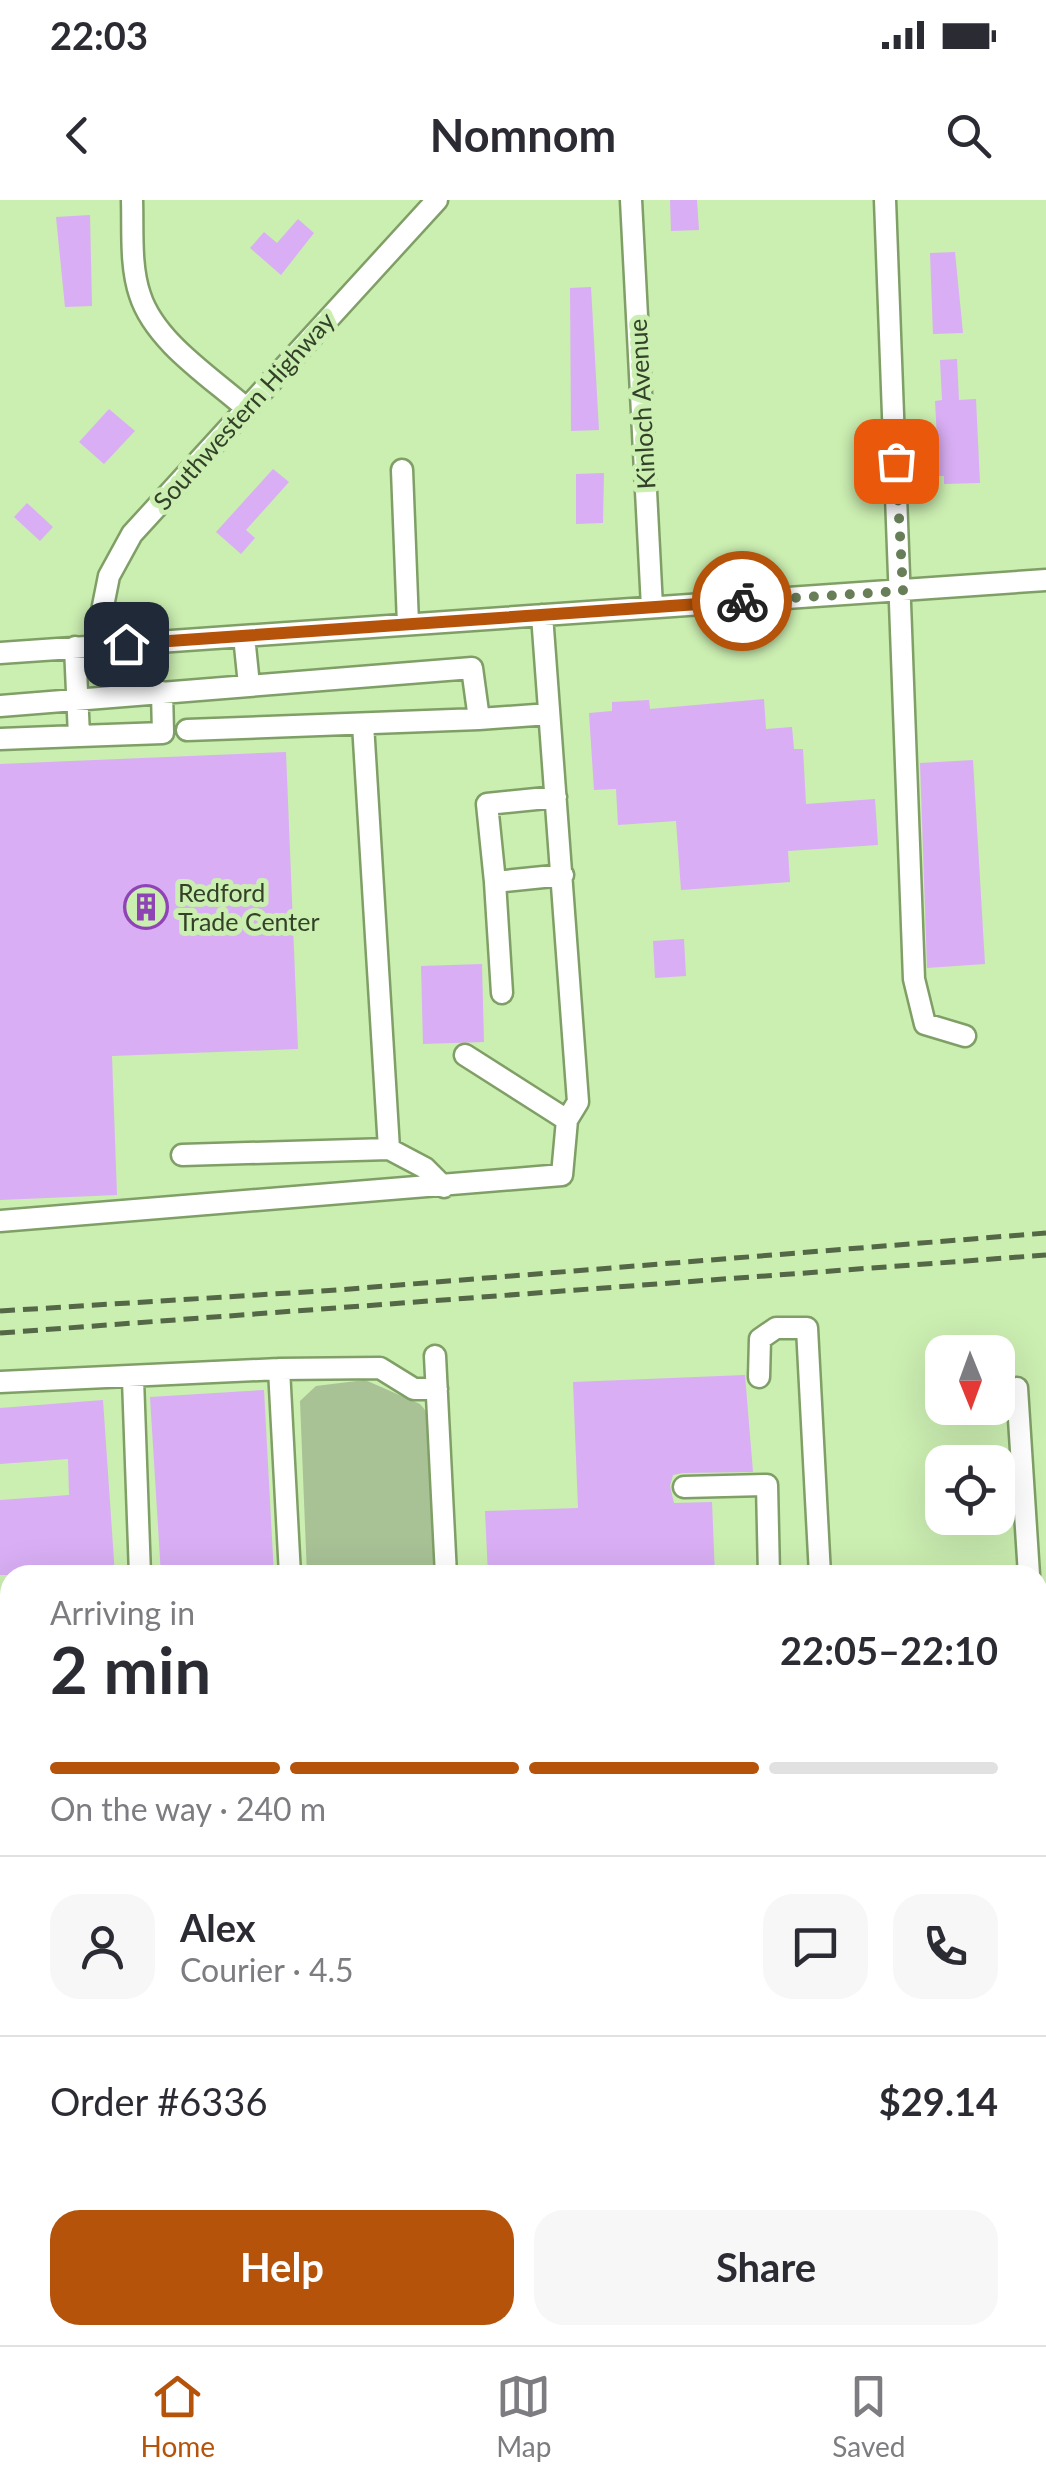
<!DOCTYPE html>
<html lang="en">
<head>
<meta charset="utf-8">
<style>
	body { margin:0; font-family:Lato,sans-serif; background:#f7f7f7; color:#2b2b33; height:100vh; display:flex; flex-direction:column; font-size:38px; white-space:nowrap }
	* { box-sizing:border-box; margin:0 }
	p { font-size:32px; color:#7c7c81 }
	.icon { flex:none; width:55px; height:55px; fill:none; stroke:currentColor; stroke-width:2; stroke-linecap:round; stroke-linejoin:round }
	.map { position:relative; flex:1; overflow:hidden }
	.drawer { position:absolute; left:0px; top:1365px; width:1048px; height:780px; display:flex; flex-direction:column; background:#fff; border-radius:30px 30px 0 0; box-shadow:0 10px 40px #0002 }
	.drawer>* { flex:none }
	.needle { width:65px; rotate:179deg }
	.fabs { position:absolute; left:925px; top:1135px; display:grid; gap:20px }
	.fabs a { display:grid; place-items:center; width:90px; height:90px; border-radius:20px; background:#fff; box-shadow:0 10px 40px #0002; font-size:50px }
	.pin { position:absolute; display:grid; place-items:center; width:85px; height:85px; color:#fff; margin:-42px; border-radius:20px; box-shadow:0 5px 15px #0006 }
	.courier { position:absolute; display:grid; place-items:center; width:100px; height:100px; margin:-50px; border:8px solid #b45309; border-radius:50%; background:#fff; color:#222; box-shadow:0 2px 12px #0007 }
	.head em { font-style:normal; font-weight:700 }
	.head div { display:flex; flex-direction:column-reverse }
	.head { display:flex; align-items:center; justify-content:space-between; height:170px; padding:0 50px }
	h1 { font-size:65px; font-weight:700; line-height:75px }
	.bar { display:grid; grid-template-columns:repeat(4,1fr); gap:15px 10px; align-content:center; height:120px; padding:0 50px }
	.bar i { height:12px; border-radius:8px; background:#e1e1e2 }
	.bar .current { background:#b45309 }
	.bar p { grid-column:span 4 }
	.line { display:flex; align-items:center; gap:25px; padding:0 50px; border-top:2px solid #e1e1e2 }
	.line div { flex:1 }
	.round { display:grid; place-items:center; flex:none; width:105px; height:105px; border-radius:30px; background:#f7f7f7 }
	.cta { display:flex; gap:20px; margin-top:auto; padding:20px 50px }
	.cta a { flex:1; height:115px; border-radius:30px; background:#b45309; color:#fff; font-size:40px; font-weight:700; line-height:115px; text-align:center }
	.cta a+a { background:#f7f7f7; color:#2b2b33 }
	.status { display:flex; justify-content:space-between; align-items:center; height:70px; padding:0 50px; background:#fff; direction:ltr }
	.status svg { height:28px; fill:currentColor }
	header { display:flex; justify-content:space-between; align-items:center; height:130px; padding:0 50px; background:#fff; font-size:45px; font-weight:700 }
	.tab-bar { display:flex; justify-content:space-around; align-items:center; height:140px; border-top:2px solid #e1e1e2; background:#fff; font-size:28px; color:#7c7c81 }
	.tab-bar a { display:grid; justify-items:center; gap:5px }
	.tab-bar .current { color:#b45309 }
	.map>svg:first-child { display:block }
</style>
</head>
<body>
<div class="status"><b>22:03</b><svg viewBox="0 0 49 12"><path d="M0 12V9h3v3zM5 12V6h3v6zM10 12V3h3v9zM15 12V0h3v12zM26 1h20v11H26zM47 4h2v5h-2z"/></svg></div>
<header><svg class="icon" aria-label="back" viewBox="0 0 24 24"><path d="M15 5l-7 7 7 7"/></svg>Nomnom<svg class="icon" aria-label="search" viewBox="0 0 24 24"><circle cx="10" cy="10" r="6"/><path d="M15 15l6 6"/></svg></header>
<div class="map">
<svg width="1046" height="2145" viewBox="0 0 1046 2145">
	<rect width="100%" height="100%" fill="#cbeeb1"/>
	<path fill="#a8c195" d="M365 1180 420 1204 431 1217 439 1375H307L300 1201 316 1186Z
		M1038 1866H1046V1990L1038 1991Z
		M1046 2048V2145H952L951 2135H1038V2049Z"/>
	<path fill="#d9aef4" d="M670 0H697L699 30 671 31Z
		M90 15 92 106 65 107 56 17Z
		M298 19 314 33 281 75 250 48 264 32 277 43Z
		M955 52 963 133 933 134 930 53Z
		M591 87 599 230 571 231 570 88Z
		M957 159 959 200 976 199 980 283 944 284V276H939L935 201 942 200 940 160Z
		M109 209 135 231 104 264 79 242Z
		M273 269 289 282 246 330 255 338 241 354 216 332Z
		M604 273 603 323 576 324V274Z
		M27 303 53 327 40 341 14 317Z
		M764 499 766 529 792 527 794 549H803L806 604 875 599 878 645 788 651 790 682 681 690 676 621 618 625 616 589 594 590 589 513 612 511V502L649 500 650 509Z
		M286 552 298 849 112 856 117 995 0 1000V564Z
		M973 560 985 764 927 768 920 563Z
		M684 739 686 776 655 778 653 741Z
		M482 764 484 842 423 844 421 766Z
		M745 1175 753 1272 683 1273 673 1275 670 1286 674 1303 712 1302 715 1375H488L485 1311 578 1308 573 1182Z
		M264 1190 274 1375H161L150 1197Z
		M103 1200 115 1375H0V1300L69 1295 68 1259 0 1264V1208Z"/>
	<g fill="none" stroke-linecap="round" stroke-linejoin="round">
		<g stroke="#7f9f66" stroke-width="25">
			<path id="minor" d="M132 0C133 30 130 66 140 95 155 142 211 177 247 209
				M631 0 652 407
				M885 0 914 779 925 824 965 836
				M402 270 408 424
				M244 436 249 485
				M95 446 109 376 132 334 437 0
				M75 447 79 536 163 533 162 492
				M0 453 1046 380
				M0 506 472 468 479 519 549 514
				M363 524 389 949
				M187 530 479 519
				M0 539 79 536
				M495 682 487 604 556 597
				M502 793 495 682 563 675
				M465 855 567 920
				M182 955 389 949 425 968 444 987
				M0 1021 562 975 567 920 578 902 542 415
				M435 1156 446 1375
				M759 1177 760 1139 776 1128H807L820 1375
				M133 1179 140 1375
				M0 1182 279 1169
				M1017 1188 1029 1375
				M684 1287 767 1285 769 1375
				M290 1375 279 1169 380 1168 414 1189H437
				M0 1417H10
				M1038 1434 1046 1433
				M1038 1515 1046 1651
				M1038 1750 1046 1749
				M1038 1773H1046
				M0 1849 10 1848
				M225 2135V2145
				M480 2135V2145"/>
		</g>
		<use href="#minor" stroke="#fff" stroke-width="20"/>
		<path stroke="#546746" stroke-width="5" stroke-dasharray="15 8" stroke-linecap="butt" d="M0 1111 337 1090 1046 1033
			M0 1133 1046 1055"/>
	</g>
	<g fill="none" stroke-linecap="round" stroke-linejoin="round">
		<path stroke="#687e58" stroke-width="10" stroke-dasharray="0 18" d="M742 401 903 391 896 261"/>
		<path stroke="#b45309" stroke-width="12" d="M126 444 742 401"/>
	</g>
	<defs>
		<g id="building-ring" transform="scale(2.25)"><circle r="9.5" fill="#cbeeb1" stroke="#8f44b6" stroke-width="1.5"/><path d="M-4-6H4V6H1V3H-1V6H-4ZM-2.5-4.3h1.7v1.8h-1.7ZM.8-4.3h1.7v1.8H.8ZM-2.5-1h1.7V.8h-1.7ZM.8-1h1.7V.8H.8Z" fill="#8f44b6"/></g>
	</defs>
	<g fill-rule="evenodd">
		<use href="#building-ring" x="146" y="707"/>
	</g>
	<g text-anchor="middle" stroke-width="10" stroke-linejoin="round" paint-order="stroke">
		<g font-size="25" fill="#334128" stroke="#cbeeb1">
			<text transform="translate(642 204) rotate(-93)" y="9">Kinloch Avenue</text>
			<text transform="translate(244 211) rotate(-48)" y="9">Southwestern Highway</text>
		</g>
		<g font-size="25" fill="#334128" stroke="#cbeeb1" text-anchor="start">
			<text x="178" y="702">Redford<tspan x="178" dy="29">Trade Center</tspan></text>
		</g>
	</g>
</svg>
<div class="fabs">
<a><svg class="needle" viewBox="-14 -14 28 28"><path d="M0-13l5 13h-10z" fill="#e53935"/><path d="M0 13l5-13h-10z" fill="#7c7c81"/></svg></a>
<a><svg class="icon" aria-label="locate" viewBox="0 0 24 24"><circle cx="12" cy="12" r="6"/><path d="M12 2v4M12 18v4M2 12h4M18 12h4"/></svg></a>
</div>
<div class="pin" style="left:896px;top:261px;background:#ea580c"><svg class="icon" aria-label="bag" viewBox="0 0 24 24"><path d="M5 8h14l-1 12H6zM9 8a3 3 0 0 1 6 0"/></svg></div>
<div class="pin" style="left:126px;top:444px;background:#1f2937"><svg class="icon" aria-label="home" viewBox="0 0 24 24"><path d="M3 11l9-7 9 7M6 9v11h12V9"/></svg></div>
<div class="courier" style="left:742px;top:401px"><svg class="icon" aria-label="bike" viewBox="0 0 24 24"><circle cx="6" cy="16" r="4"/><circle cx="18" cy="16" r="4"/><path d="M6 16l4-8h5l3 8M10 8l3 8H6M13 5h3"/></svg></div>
<section class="drawer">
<div class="head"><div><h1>2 min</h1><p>Arriving in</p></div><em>22:05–22:10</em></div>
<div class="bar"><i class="current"></i><i class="current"></i><i class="current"></i><i></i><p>On the way · 240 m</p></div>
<div class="line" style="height:180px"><a class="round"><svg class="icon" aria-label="person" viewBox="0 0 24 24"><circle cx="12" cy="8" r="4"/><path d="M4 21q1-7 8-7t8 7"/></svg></a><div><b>Alex</b><p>Courier · 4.5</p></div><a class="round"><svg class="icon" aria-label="chat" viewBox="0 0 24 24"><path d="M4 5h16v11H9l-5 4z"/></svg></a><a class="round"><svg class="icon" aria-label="phone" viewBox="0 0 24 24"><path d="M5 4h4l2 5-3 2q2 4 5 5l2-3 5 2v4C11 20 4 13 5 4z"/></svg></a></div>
<div class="line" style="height:130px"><div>Order #6336</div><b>$29.14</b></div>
<div class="cta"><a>Help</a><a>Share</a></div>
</section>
</div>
<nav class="tab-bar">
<a class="current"><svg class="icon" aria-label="home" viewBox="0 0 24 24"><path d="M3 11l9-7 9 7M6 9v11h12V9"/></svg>Home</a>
<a><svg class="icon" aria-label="map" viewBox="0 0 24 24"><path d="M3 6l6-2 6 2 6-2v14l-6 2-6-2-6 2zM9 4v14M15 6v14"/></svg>Map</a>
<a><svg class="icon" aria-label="saved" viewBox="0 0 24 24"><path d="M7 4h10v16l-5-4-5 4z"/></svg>Saved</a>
</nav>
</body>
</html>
